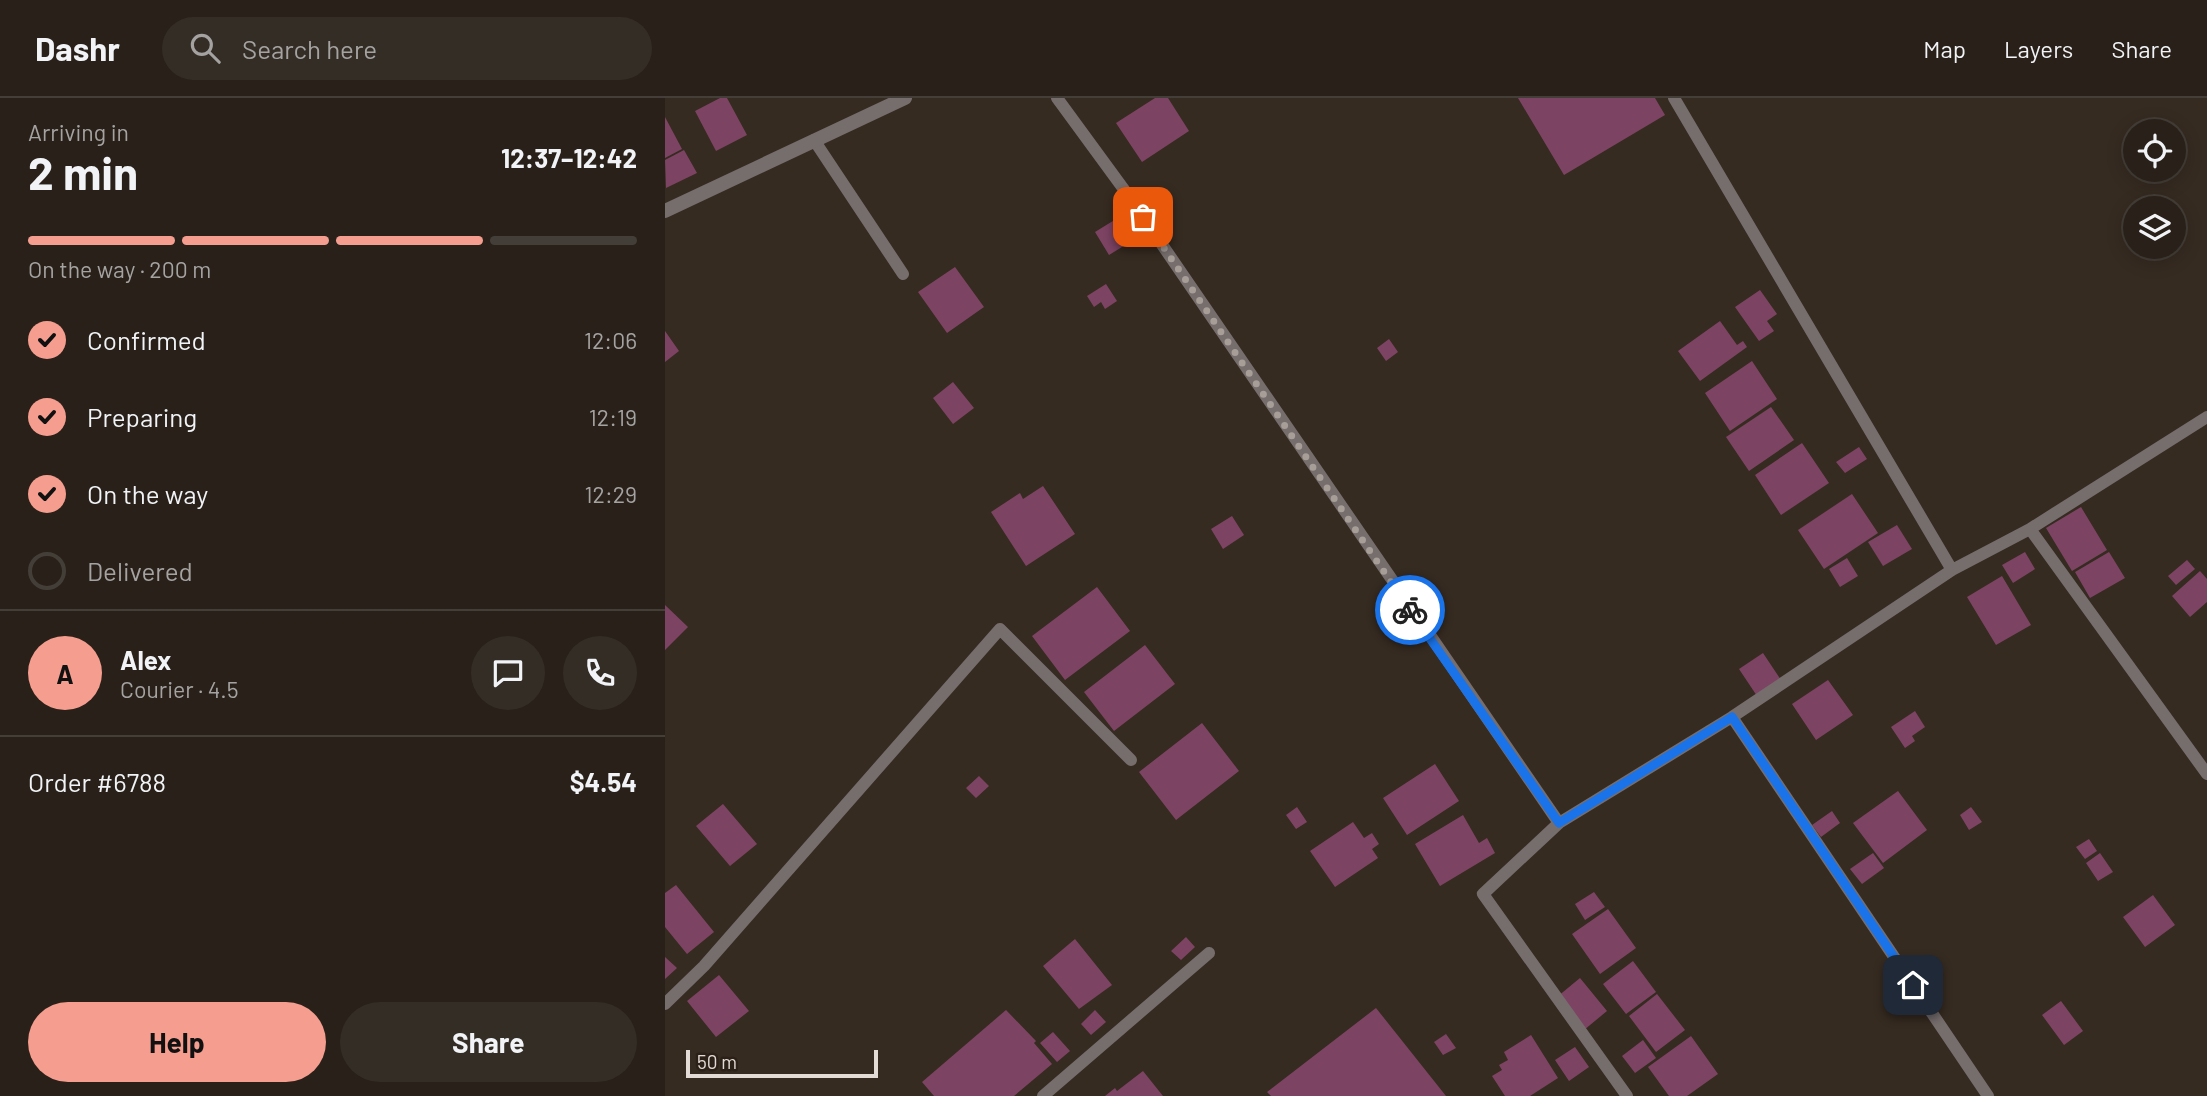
<!DOCTYPE html>
<html lang="en">
<head>
<meta charset="utf-8">
<style>
	body { margin:0; font-family:Barlow,sans-serif; background:#342d26; color:#f1f3f6; height:100vh; display:flex; flex-direction:column; font-size:26px; white-space:nowrap }
	* { box-sizing:border-box; margin:0 }
	p { font-size:23px; color:#a5a3a2 }
	.icon { flex:none; width:38px; height:38px; fill:none; stroke:currentColor; stroke-width:2; stroke-linecap:round; stroke-linejoin:round }
	.map { position:relative; flex:1; overflow:hidden }
	.drawer { display:flex; flex-direction:column; background:#282019; width:665px }
	.drawer>* { flex:none }
	.controls { position:absolute; left:1458px; top:21px; display:grid; gap:14px }
	.controls a { display:grid; place-items:center; width:63px; height:63px; border-radius:50%; background:#282019; box-shadow:0 4px 18px #0003,0 0 0 2px #443e38; font-size:35px }
	.scale { position:absolute; left:21px; bottom:18px; width:192px; box-sizing:border-box; padding-left:7px; border:4px solid #e3dcd6; border-top:0; font-size:19px; line-height:24px; white-space:nowrap; color:#e3dcd6; -webkit-text-stroke:5px #2c2118; paint-order:stroke }
	.pin { position:absolute; display:grid; place-items:center; width:60px; height:60px; color:#fff; margin:-30px; border-radius:14px; box-shadow:0 4px 10px #0006 }
	.courier { position:absolute; display:grid; place-items:center; width:70px; height:70px; margin:-35px; border:5px solid #1a73e8; border-radius:50%; background:#fff; color:#222; box-shadow:0 2px 9px #0007 }
	.summary em { font-style:normal; font-weight:700 }
	.summary div { display:flex; flex-direction:column-reverse }
	.summary { display:flex; align-items:center; justify-content:space-between; height:119px; padding:0 28px }
	h1 { font-size:46px; font-weight:700; line-height:52px }
	.bar { display:grid; grid-template-columns:repeat(4,1fr); gap:10px 7px; align-content:center; height:84px; padding:0 28px }
	.bar i { height:9px; border-radius:5px; background:#443e38 }
	.bar .active { background:#f59d8e }
	.bar p { grid-column:span 4 }
	.line { display:flex; align-items:center; gap:18px; padding:0 28px; border-top:2px solid #443e38 }
	.line div { flex:1 }
	.round { display:grid; place-items:center; flex:none; width:74px; height:74px; border-radius:37px; background:#342d26 }
	ol { padding:0 28px; list-style:none }
	li { display:flex; align-items:center; gap:21px; height:77px }
	li p { margin-inline-start:auto }
	li .icon { padding:7px; border-radius:50%; background:#f59d8e; color:#111; stroke-width:4 }
	li:last-child { color:#a5a3a2 }
	li i { width:38px; height:38px; border:4px solid #443e38; border-radius:50% }
	.action { display:flex; gap:14px; margin-top:auto; padding:14px 28px }
	.action a { flex:1; height:80px; border-radius:42px; background:#f59d8e; color:#111; font-size:28px; font-weight:700; line-height:80px; text-align:center }
	.action a+a { background:#342d26; color:#f1f3f6 }
	header { display:flex; align-items:center; gap:42px; box-sizing:border-box; height:98px; padding:0 35px; background:#282019; border-bottom:2px solid #443e38 }
	header strong { font-size:33px }
	nav { display:flex; gap:38px; margin-inline-start:auto; font-size:24px }
	.search { width:490px; height:63px; background:#342d26; display:flex; align-items:center; gap:18px; box-sizing:border-box; padding:0 24px; border-radius:38px; color:#a5a3a2; font-size:26px }
	main { display:flex; flex:1; min-height:0 }
	.map>svg:first-child { display:block }
</style>
</head>
<body>
<header>
<strong>Dashr</strong>
<div class="search"><svg class="icon" aria-label="search" viewBox="0 0 24 24"><circle cx="10" cy="10" r="6"/><path d="M15 15l6 6"/></svg>Search here</div>
<nav><a>Map</a><a>Layers</a><a>Share</a></nav>
</header>
<main>
<section class="drawer">
<div class="summary"><div><h1>2 min</h1><p>Arriving in</p></div><em>12:37–12:42</em></div>
<div class="bar"><i class="active"></i><i class="active"></i><i class="active"></i><i></i><p>On the way · 200 m</p></div>
<ol>
<li><svg class="icon" aria-label="check" viewBox="0 0 24 24"><path d="M5 12l5 5 9-10"/></svg>Confirmed<p>12:06</p></li>
<li><svg class="icon" aria-label="check" viewBox="0 0 24 24"><path d="M5 12l5 5 9-10"/></svg>Preparing<p>12:19</p></li>
<li><svg class="icon" aria-label="check" viewBox="0 0 24 24"><path d="M5 12l5 5 9-10"/></svg>On the way<p>12:29</p></li>
<li><i></i>Delivered</li>
</ol>
<div class="line" style="height:126px"><b class="round" style="background:#f59d8e;color:#111">A</b><div><b>Alex</b><p>Courier · 4.5</p></div><a class="round"><svg class="icon" aria-label="chat" viewBox="0 0 24 24"><path d="M4 5h16v11H9l-5 4z"/></svg></a><a class="round"><svg class="icon" aria-label="phone" viewBox="0 0 24 24"><path d="M5 4h4l2 5-3 2q2 4 5 5l2-3 5 2v4C11 20 4 13 5 4z"/></svg></a></div>
<div class="line" style="height:91px"><div>Order #6788</div><b>$4.54</b></div>
<div class="action"><a>Help</a><a>Share</a></div>
</section>
<div class="map">
<svg width="1542" height="998" viewBox="0 0 1542 998">
	<rect width="100%" height="100%" fill="#362b21"/>
	<path fill="#7d4363" d="M55 0H62L82 37 51 53 30 13Z
		M490 0H503L524 33 477 64 451 25Z
		M853 0H990L1000 17 899 77Z
		M0 19 17 51 0 60Z
		M19 52 32 75 1 90 0 62Z
		M456 118 470 141 444 157 430 134Z
		M290 169 319 209 282 235 253 194Z
		M441 186 452 203 440 211 436 204 429 209 422 198Z
		M1095 192 1112 216 1102 223 1109 233 1094 243 1070 209Z
		M1055 223 1072 247 1078 243 1082 249 1035 283 1013 253Z
		M0 233 14 253 0 264Z
		M724 241 733 254 721 263 712 250Z
		M1087 263 1112 301 1065 333 1040 295Z
		M288 284 309 310 288 326 268 300Z
		M1106 309 1129 342 1084 373 1061 339Z
		M1137 345 1164 385 1116 417 1090 377Z
		M1194 349 1202 361 1180 375 1171 364Z
		M378 388 410 436 361 468 326 414 355 395 358 401Z
		M1187 396 1213 435 1159 471 1133 432Z
		M1416 409 1442 452 1407 473 1381 430Z
		M567 418 579 437 558 451 546 431Z
		M1232 427 1247 451 1218 468 1203 444Z
		M1360 454 1370 471 1348 485 1337 467Z
		M1444 454 1460 480 1425 500 1410 474Z
		M1182 460 1193 478 1175 489 1164 471Z
		M1522 462 1530 471 1511 487 1503 478Z
		M1535 473 1542 481V504L1525 519 1507 498Z
		M1337 478 1366 527 1331 547 1302 499Z
		M432 489 465 533 400 582 367 538Z
		M0 507 23 529 0 552Z
		M480 547 510 586 449 633 419 594Z
		M1098 555 1116 582 1092 598 1074 571Z
		M1163 582 1188 617 1151 642 1127 606Z
		M1250 613 1260 629 1247 638 1250 643 1240 650 1226 629Z
		M537 625 574 673 511 722 474 674Z
		M770 666 794 703 742 737 718 700Z
		M314 678 324 688 311 700 301 690Z
		M1233 693 1262 732 1218 765 1188 725Z
		M58 706 92 746 65 768 31 728Z
		M632 709 642 724 631 731 621 717Z
		M1306 709 1317 724 1304 732 1295 717Z
		M1167 713 1175 725 1156 739 1147 727Z
		M798 717 814 745 822 740 830 755 775 788 750 746Z
		M688 724 699 740 707 735 714 746 707 751 713 760 670 789 645 753Z
		M1424 741 1432 753 1420 761 1411 749Z
		M1208 755 1219 770 1197 786 1185 771Z
		M1435 755 1448 774 1433 783 1421 765Z
		M11 787 49 834 22 856 0 829V795Z
		M929 794 940 809 920 822 910 806Z
		M1488 797 1510 827 1480 849 1458 819Z
		M943 811 971 850 935 876 907 836Z
		M521 839 530 849 516 862 506 853Z
		M410 841 447 887 414 911 378 868Z
		M0 859 12 870 0 881Z
		M968 863 991 894 961 916 938 886Z
		M54 877 84 913 51 939 22 903Z
		M915 880 942 913 919 932 892 899Z
		M992 896 1020 932 991 954 964 918Z
		M1396 903 1418 933 1399 947 1377 917Z
		M711 910 781 998H606L602 994Z
		M341 912 371 943 369 945 387 966 349 998H269L257 984Z
		M430 912 441 924 426 937 416 926Z
		M388 934 405 953 392 964 375 945Z
		M781 936 791 950 778 957 769 944Z
		M866 937 893 980 865 998H840L827 978 837 972 834 967 843 962 839 954Z
		M1026 938 1053 976 1022 998H1004L983 969Z
		M978 942 991 960 970 975 957 958Z
		M910 949 924 969 904 983 890 962Z
		M478 973 498 998H440L450 990 452 993Z"/>
	<g fill="none" stroke-linecap="round" stroke-linejoin="round">
		<path stroke="#766d6d" stroke-width="12" d="M392 0 463 97 894 725
			M1009 0 1287 472
			M149 42 238 176
			M1365 431 1542 676
			M1067 619 1323 998
			M0 906 39 868 335 531 466 662
			M378 998 544 855
			M962 998 818 796 894 725 1067 619 1287 472 1365 431 1542 319"/>
		<path stroke="#766d6d" stroke-width="14" d="M0 113 240 0"/>
	</g>
	<g fill="none" stroke-linecap="round" stroke-linejoin="round">
		<path stroke="#a69e97" stroke-width="7" stroke-dasharray="0 12.6" d="M478 119 745 512"/>
		<path stroke="#1a73e8" stroke-width="9" d="M745 512 894 725 1067 619 1248 887"/>
	</g>
</svg>
<div class="controls">
<a><svg class="icon" aria-label="locate" viewBox="0 0 24 24"><circle cx="12" cy="12" r="6"/><path d="M12 2v4M12 18v4M2 12h4M18 12h4"/></svg></a>
<a><svg class="icon" aria-label="layers" viewBox="0 0 24 24"><path d="M12 4l9 5-9 5-9-5zM3 14l9 5 9-5"/></svg></a>
</div>
<div class="scale">50 m</div>
<div class="pin" style="left:478px;top:119px;background:#ea580c"><svg class="icon" aria-label="bag" viewBox="0 0 24 24"><path d="M5 8h14l-1 12H6zM9 8a3 3 0 0 1 6 0"/></svg></div>
<div class="pin" style="left:1248px;top:887px;background:#1f2937"><svg class="icon" aria-label="home" viewBox="0 0 24 24"><path d="M3 11l9-7 9 7M6 9v11h12V9"/></svg></div>
<div class="courier" style="left:745px;top:512px"><svg class="icon" aria-label="bike" viewBox="0 0 24 24"><circle cx="6" cy="16" r="4"/><circle cx="18" cy="16" r="4"/><path d="M6 16l4-8h5l3 8M10 8l3 8H6M13 5h3"/></svg></div>
</div>
</main>
</body>
</html>
